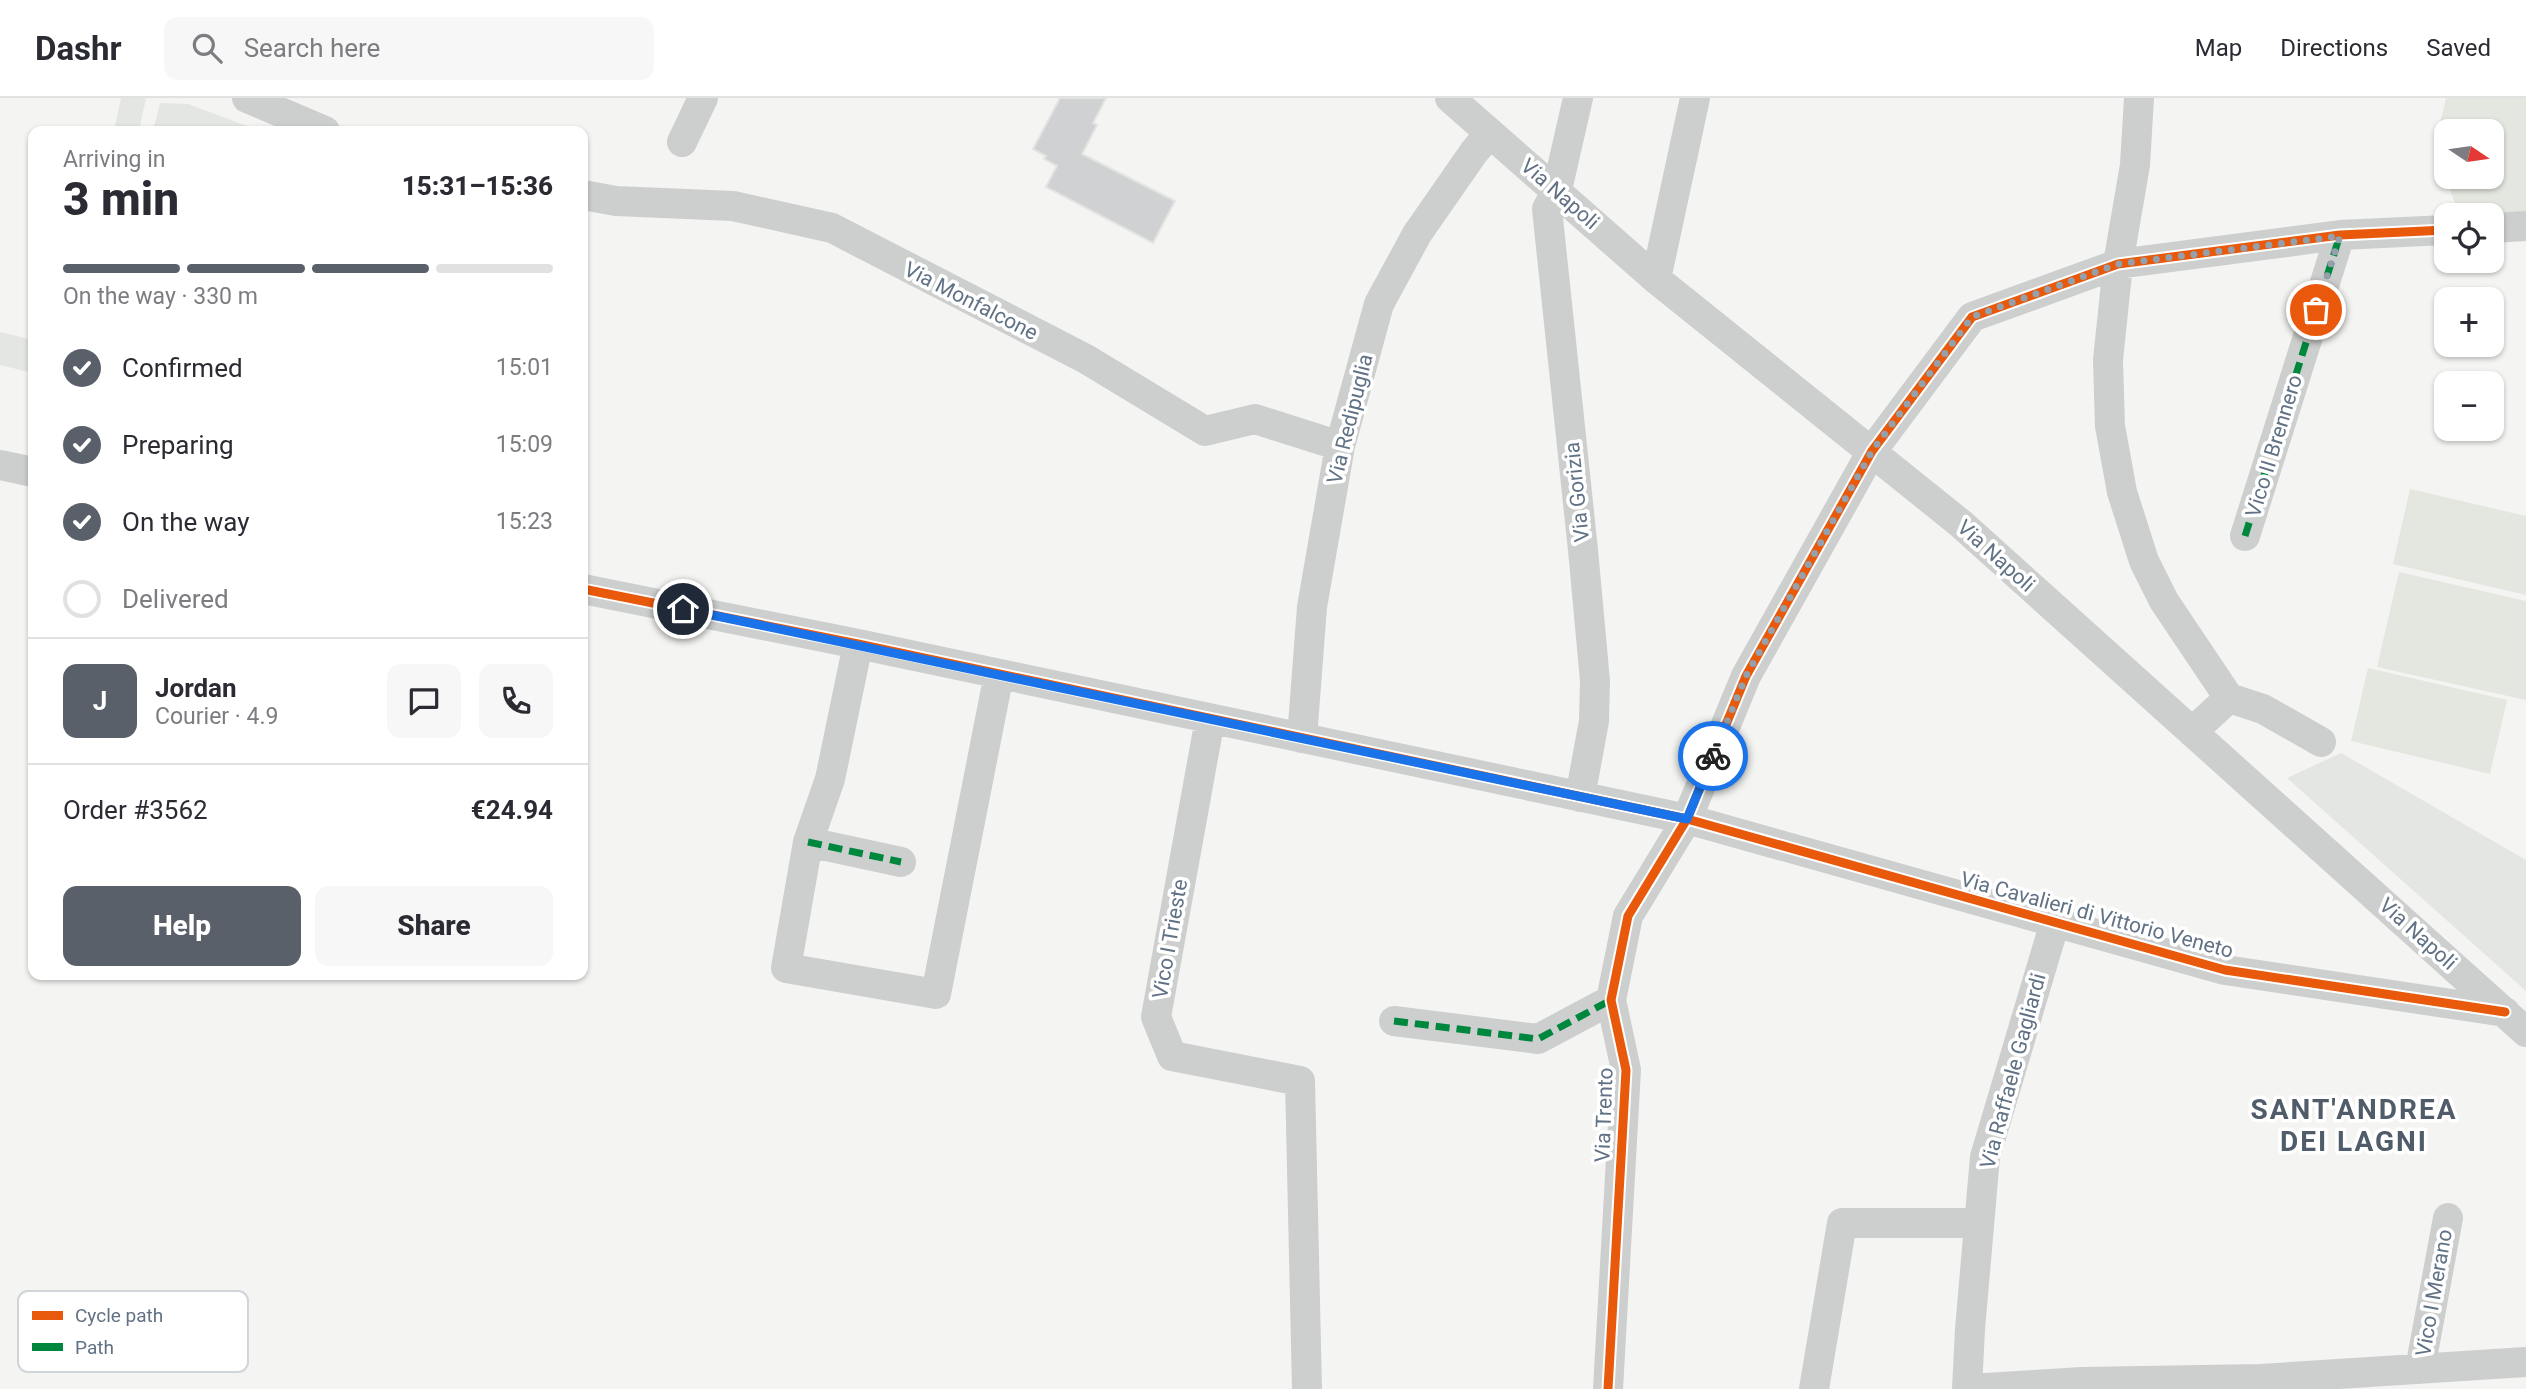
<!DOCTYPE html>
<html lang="en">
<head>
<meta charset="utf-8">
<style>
	body { margin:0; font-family:Roboto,sans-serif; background:#f7f7f7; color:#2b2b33; height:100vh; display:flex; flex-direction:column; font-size:26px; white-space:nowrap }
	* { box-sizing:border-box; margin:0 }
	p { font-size:23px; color:#7c7c81 }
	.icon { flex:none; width:38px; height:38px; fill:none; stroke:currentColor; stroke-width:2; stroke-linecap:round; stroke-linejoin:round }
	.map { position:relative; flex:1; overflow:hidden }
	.sheet { position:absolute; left:28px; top:28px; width:560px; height:854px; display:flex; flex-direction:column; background:#fff; border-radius:14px; box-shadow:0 2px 5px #0004 }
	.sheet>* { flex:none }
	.needle { width:46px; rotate:103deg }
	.tools { position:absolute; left:2434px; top:21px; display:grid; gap:14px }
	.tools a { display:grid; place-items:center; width:70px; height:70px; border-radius:14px; background:#fff; box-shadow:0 2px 5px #0004; font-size:35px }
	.pin { position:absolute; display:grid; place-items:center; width:60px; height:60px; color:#fff; margin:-30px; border:4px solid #fff; border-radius:50%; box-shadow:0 2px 7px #0007 }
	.courier { position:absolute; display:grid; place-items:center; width:70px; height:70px; margin:-35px; border:5px solid #1a73e8; border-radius:50%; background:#fff; color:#222; box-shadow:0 2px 9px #0007 }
	.headline em { font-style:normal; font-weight:800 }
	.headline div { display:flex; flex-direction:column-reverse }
	.headline { display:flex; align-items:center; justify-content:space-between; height:119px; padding:0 35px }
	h1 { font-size:46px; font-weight:800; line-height:52px }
	.bar { display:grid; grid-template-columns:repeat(4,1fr); gap:10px 7px; align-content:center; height:84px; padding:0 35px }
	.bar i { height:9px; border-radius:5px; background:#e1e1e2 }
	.bar .active { background:#5a6069 }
	.bar p { grid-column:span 4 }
	.line { display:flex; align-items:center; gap:18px; padding:0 35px; border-top:2px solid #e1e1e2 }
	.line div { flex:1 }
	.round { display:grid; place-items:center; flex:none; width:74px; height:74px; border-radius:14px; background:#f7f7f7 }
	ol { padding:0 35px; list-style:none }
	li { display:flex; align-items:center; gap:21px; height:77px }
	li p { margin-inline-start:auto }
	li .icon { padding:7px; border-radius:50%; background:#5a6069; color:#fff; stroke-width:4 }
	li:last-child { color:#7c7c81 }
	li i { width:38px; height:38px; border:4px solid #e1e1e2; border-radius:50% }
	.cta { display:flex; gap:14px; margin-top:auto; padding:14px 35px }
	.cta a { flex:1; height:80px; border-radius:14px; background:#5a6069; color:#fff; font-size:28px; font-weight:800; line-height:80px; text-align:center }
	.cta a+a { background:#f7f7f7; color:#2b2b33 }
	header { display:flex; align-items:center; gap:42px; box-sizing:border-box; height:98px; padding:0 35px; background:#fff; border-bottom:2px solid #e1e1e2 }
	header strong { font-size:33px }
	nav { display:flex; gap:38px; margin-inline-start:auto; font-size:24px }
	.search { width:490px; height:63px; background:#f7f7f7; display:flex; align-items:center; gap:18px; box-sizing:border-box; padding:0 24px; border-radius:14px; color:#7c7c81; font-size:26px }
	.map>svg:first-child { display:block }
</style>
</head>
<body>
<header>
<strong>Dashr</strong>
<div class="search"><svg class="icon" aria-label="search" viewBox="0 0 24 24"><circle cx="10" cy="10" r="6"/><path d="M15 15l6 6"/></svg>Search here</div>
<nav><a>Map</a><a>Directions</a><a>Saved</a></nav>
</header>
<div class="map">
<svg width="2526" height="1291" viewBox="0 0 2526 1291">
	<rect width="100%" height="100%" fill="#f4f4f2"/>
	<path fill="#e4e6e4" d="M121 0H146L139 33H114Z
		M160 5 188 6 250 29 249 33H153Z
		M0 234 33 242V275L0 267Z
		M2341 655 2526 762V893L2287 680Z"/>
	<path fill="#e3e7e0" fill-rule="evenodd" d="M2446 0H2526V115L2459 117 2435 48ZM2446 33H2492V79H2446Z
		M2410 391 2526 418V497L2393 466Z
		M2399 474 2526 503V602L2377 569Z
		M2368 570 2507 602 2490 676 2351 643Z"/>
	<path fill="#d0d1d2" stroke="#e3e3e2" stroke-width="2" d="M1060 0H1106L1093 25 1097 27 1082 56 1175 103 1153 145 1046 89 1057 68 1044 61 1046 58 1033 51Z"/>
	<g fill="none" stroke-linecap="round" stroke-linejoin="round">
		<path stroke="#cdcfcf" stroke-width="30" d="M247 0 325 33
			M1450 0 1656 181 1960 425 2526 934
			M1578 0 1557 92 1547 111 1583 452 1595 583 1594 623 1580 699
			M2139 0 2135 67 2118 166 2108 262 2110 328 2122 394 2144 463 2164 503 2229 600 2263 611 2321 644
			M682 44 703 0
			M583 97 616 103 733 108 832 130 1086 261 1205 333 1255 321 1340 348
			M2492 130 2526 128
			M1656 181 1695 0
			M0 367 33 374
			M2245 438 2340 137
			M583 491 858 546 1687 721 2225 872 2505 914
			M858 546 830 681 808 744 786 870 936 896 999 576
			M1210 621 1156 919 1172 958 1300 983 1307 1291
			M2192 634 2229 600
			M1302 640 1312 509 1340 348 1379 206 1417 136 1474 54 1490 35
			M808 744 901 764
			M1394 923 1538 941 1611 902
			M2420 1271 2448 1120
			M1608 1291 1626 972 1611 902 1628 818 1687 721 1746 578 1872 353 1972 219 2118 166 2340 137 2446 132
			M1814 1291 1842 1125H1979
			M1967 1291 1970 1231 1985 1059 2055 824
			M1969 1291 2082 1284 2261 1281 2526 1264"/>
		<path stroke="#00873e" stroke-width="7" stroke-dasharray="14 7" stroke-linecap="butt" d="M2245 438 2340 137
			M808 744 901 764
			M1394 923 1538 941 1611 902"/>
		<g stroke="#fff" stroke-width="13">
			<path id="cycleway" d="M583 491 858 546 1687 721 2225 872 2505 914
				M1608 1291 1626 972 1611 902 1628 818 1687 721 1746 578 1872 353 1972 219 2118 166 2340 137 2446 132"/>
		</g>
		<use href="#cycleway" stroke="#e8590c" stroke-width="9"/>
	</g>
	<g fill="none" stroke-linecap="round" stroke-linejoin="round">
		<path stroke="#94a0ab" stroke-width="7" stroke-dasharray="0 12.6" d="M1713 658 1746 578 1872 353 1972 219 2118 166 2340 138 2316 212"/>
		<path stroke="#1a73e8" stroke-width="9" d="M683 511 1687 721 1713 658"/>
	</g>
	<g text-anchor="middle" stroke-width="7" stroke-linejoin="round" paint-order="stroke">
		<g font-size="21" fill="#617285" stroke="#fff">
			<text transform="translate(1560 96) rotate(41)" y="7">Via Napoli</text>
			<text transform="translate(971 203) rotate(27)" y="7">Via Monfalcone</text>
			<text transform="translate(1350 321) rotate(-76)" y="7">Via Redipuglia</text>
			<text transform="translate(2274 348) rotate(-73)" y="7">Vico II Brennero</text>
			<text transform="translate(1577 394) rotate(-96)" y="7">Via Gorizia</text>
			<text transform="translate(1996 458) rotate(42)" y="7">Via Napoli</text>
			<text transform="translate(2097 817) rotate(15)" y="7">Via Cavalieri di Vittorio Veneto</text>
			<text transform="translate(2418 836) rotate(42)" y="7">Via Napoli</text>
			<text transform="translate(1170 841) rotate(-80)" y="7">Vico I Trieste</text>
			<text transform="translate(2013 973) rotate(-75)" y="7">Via Raffaele Gagliardi</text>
			<text transform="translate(1604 1017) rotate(-88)" y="7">Via Trento</text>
			<text transform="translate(2434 1195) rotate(-80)" y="7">Vico I Merano</text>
		</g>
		<g font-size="28" font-weight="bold" letter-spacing="2" fill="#505c69" stroke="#fff">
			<text x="2354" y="1021">SANT'ANDREA<tspan x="2354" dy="32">DEI LAGNI</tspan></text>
		</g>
	</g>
	<rect x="18" y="1193" width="230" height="81" rx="10" fill="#fff" stroke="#d0d5da" stroke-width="2"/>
	<rect x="32" y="1213" width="31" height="9" fill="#e8590c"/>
	<rect x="32" y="1245" width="31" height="8" fill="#00873e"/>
	<g font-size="19" fill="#617285">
		<text x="75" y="1224">Cycle path</text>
		<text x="75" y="1256">Path</text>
	</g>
</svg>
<div class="tools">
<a><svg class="needle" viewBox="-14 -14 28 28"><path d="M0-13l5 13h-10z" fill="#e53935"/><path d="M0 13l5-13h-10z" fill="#7c7c81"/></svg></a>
<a><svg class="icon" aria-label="locate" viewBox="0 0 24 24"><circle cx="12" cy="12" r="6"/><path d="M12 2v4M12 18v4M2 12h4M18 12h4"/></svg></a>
<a>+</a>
<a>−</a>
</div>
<div class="pin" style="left:2316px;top:212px;background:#ea580c"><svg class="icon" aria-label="bag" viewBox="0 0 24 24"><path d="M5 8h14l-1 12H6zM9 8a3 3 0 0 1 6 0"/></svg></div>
<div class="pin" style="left:683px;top:511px;background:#1f2937"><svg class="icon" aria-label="home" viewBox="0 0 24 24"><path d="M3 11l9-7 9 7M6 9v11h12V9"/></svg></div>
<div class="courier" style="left:1713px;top:658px"><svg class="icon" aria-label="bike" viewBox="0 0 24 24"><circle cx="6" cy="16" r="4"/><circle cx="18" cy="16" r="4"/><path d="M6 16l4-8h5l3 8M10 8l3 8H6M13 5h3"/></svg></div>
<section class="sheet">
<div class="headline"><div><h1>3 min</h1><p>Arriving in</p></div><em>15:31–15:36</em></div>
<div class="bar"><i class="active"></i><i class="active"></i><i class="active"></i><i></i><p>On the way · 330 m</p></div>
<ol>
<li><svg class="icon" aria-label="check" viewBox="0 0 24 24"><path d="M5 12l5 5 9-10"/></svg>Confirmed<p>15:01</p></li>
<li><svg class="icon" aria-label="check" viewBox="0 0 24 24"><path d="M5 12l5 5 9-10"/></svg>Preparing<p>15:09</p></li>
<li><svg class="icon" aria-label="check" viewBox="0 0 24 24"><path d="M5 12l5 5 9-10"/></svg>On the way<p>15:23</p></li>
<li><i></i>Delivered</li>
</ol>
<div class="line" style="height:126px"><b class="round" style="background:#5a6069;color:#fff">J</b><div><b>Jordan</b><p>Courier · 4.9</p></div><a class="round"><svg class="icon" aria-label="chat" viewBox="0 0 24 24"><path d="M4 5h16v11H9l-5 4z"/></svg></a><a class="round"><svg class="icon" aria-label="phone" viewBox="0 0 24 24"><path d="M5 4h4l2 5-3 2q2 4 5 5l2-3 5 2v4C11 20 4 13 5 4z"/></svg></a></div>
<div class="line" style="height:91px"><div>Order #3562</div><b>€24.94</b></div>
<div class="cta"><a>Help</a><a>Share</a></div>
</section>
</div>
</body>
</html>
